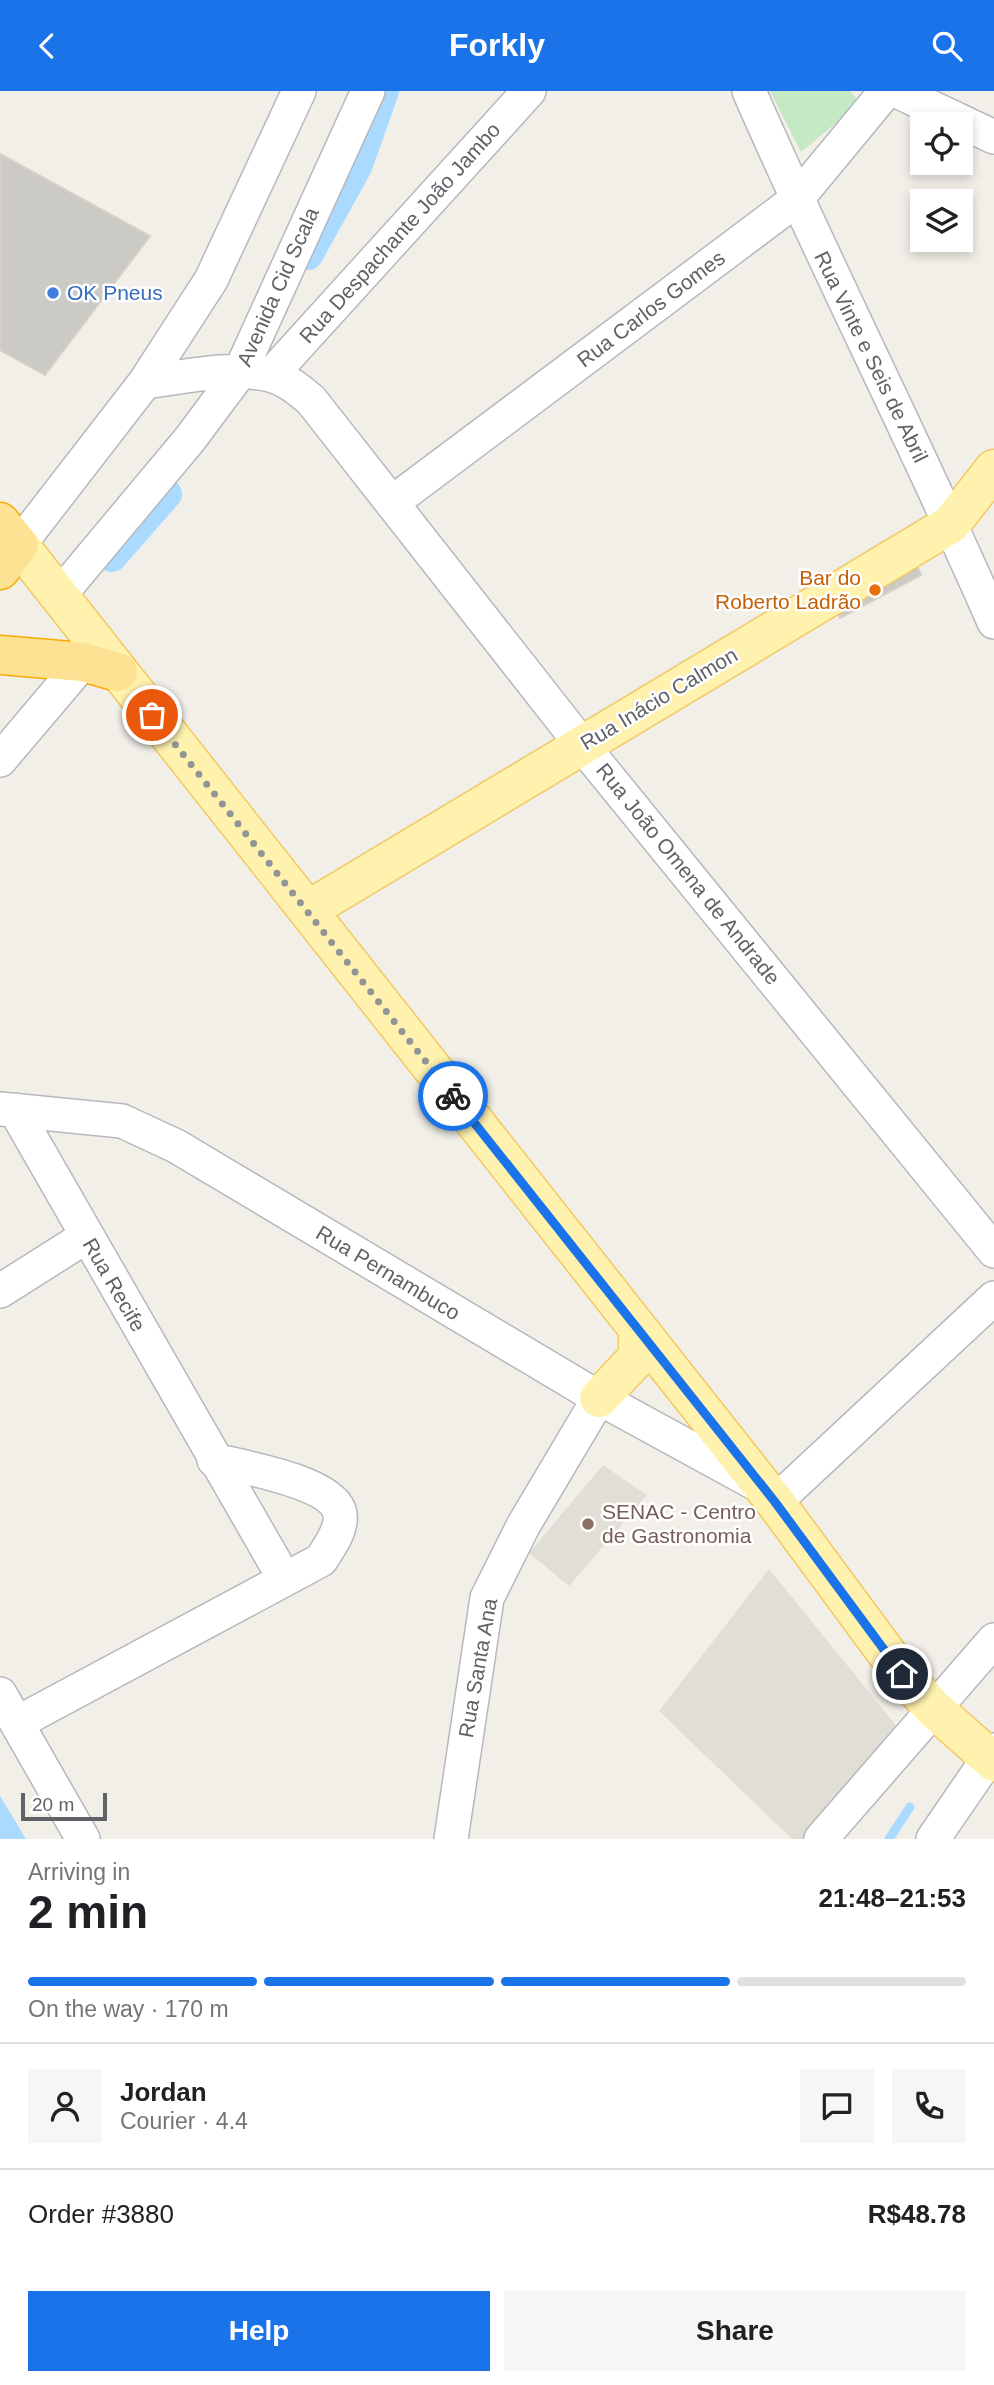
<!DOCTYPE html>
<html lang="en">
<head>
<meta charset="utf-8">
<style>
	body { margin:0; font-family:Helvetica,sans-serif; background:#f6f6f6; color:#202124; height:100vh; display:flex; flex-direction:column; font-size:26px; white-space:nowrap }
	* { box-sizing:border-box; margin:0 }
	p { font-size:23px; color:#757577 }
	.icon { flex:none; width:38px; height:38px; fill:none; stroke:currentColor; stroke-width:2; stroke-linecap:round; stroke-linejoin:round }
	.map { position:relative; height:1748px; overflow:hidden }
	.sheet { display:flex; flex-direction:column; background:#fff; flex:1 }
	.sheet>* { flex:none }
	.buttons { position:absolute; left:910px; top:21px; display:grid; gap:14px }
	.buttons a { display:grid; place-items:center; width:63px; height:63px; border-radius:0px; background:#fff; box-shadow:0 4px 10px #0003; font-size:35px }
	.scale { position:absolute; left:21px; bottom:18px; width:86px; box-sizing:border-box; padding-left:7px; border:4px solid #5f6368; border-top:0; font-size:19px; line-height:24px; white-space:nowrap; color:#5f6368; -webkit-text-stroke:5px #fff; paint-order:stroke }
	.pin { position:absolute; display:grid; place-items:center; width:60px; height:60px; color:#fff; margin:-30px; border:4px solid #fff; border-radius:50%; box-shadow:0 2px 7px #0007 }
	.courier { position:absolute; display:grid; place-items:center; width:70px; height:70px; margin:-35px; border:5px solid #1a73e8; border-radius:50%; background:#fff; color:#222; box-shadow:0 2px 9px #0007 }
	.headline em { font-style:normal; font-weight:700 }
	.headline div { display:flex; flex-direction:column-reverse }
	.headline { display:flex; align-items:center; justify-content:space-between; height:119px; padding:0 28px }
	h1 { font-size:46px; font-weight:700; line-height:52px }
	.bar { display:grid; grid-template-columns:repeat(4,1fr); gap:10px 7px; align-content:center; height:84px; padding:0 28px }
	.bar i { height:9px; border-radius:5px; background:#e0e0e0 }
	.bar .selected { background:#1a73e8 }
	.bar p { grid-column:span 4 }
	.line { display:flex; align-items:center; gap:18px; padding:0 28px; border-top:2px solid #e0e0e0 }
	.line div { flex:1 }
	.round { display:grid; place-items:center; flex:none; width:74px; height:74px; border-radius:0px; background:#f6f6f6 }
	.cta { display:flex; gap:14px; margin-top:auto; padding:14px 28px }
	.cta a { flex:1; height:80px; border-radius:0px; background:#1a73e8; color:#fff; font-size:28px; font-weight:700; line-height:80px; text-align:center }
	.cta a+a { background:#f6f6f6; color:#202124 }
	header { display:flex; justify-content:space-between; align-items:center; height:91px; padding:0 28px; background:#1a73e8; color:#fff; font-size:32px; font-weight:700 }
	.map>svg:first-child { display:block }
</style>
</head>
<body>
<header><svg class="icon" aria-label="back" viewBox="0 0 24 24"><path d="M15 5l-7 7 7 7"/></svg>Forkly<svg class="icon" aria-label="search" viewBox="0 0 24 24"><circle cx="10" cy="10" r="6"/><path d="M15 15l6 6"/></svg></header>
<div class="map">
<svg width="994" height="1748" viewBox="0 0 994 1748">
	<rect width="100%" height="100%" fill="#f1efe8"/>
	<path fill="#e1ded6" d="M603 1374 647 1404 569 1495 529 1462Z
		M769 1478 898 1637 804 1748H792L659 1620Z"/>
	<path fill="#c5e8c5" d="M770 0H850L860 12 801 61Z"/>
	<path fill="#aadaff" d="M0 1705 26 1748H0Z"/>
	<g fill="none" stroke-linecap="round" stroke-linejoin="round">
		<path stroke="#aadaff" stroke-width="9" d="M889 1748 910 1716"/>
		<path stroke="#aadaff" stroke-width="30" d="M308 164 357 76 384 0
			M112 466 167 403"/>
	</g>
	<path fill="#cccac5" stroke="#d6d1c6" stroke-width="2" d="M0 63 150 145 45 284 0 259Z
		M913 465 921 484 840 527 834 514Z"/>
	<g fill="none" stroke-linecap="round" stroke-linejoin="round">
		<g stroke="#b5b8bc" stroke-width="36">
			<path id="minor" d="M749 0C827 179 916 352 994 531
				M897 0 994 46
				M271 284 529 0
				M145 291C185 286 230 275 270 284 286 288 299 299 311 309L582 654 994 1160
				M393 411 796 109 886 0
				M19 454 145 291 211 189 299 0
				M58 506 190 348 240 281 368 0
				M0 669 83 571
				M0 1018 122 1030 176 1055 599 1307 760 1395
				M15 1019 284 1487
				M0 1200 87 1145
				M775 1411 994 1207
				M0 1603 83 1748
				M17 1632 321 1469C329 1456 345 1436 339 1419 327 1390 242 1376 214 1369
				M451 1748 487 1507 523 1435 599 1307
				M821 1748 994 1549
				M933 1748 994 1659"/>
		</g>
		<g stroke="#f2c960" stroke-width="41">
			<path id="major" d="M19 454 775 1411 902 1583 933 1617 994 1671
				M308 819 951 433 994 378
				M599 1307 635 1269 638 1261V1240"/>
		</g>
		<g stroke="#f9ab00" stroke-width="41">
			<path id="highway" d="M0 431 19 454 0 479
				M0 564 83 571 118 581"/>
		</g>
		<use href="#minor" stroke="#fff" stroke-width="33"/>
		<use href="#major" stroke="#fff2af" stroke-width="38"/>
		<use href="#highway" stroke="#fde293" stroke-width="38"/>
	</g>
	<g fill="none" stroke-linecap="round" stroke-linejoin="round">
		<path stroke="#929495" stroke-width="7" stroke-dasharray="0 12.6" d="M152 624 453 1005"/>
		<path stroke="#1a73e8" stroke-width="9" d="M453 1005 775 1411 902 1583"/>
	</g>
	<circle fill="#3f7fe0" stroke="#fff" stroke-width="2.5" cx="53" cy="202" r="7"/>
	<circle fill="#e8710a" stroke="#fff" stroke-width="2.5" cx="875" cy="499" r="7"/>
	<circle fill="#8d6e63" stroke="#fff" stroke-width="2.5" cx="588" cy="1433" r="7"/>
	<g text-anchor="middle" stroke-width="5" stroke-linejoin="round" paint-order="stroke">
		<g font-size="21" fill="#5f6368" stroke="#fff">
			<text transform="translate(400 142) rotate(-48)" y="7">Rua Despachante João Jambo</text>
			<text transform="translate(278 196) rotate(-66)" y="7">Avenida Cid Scala</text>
			<text transform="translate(651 218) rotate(-37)" y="7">Rua Carlos Gomes</text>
			<text transform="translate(871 266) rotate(64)" y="7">Rua Vinte e Seis de Abril</text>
			<text transform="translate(659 608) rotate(-31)" y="7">Rua Inácio Calmon</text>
			<text transform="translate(688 783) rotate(51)" y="7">Rua João Omena de Andrade</text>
			<text transform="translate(388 1182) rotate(31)" y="7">Rua Pernambuco</text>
			<text transform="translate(114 1194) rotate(60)" y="7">Rua Recife</text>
			<text transform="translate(478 1577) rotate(-80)" y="7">Rua Santa Ana</text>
		</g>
		<g font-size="21" fill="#366cbe" stroke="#fff" text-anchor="start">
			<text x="67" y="209">OK Pneus</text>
		</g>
		<g font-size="21" fill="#c56008" stroke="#fff" text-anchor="end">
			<text x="861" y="494">Bar do<tspan x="861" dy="24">Roberto Ladrão</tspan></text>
		</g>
		<g font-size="21" fill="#785e54" stroke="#fff" text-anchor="start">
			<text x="602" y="1428">SENAC - Centro<tspan x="602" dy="24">de Gastronomia</tspan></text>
		</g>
	</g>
</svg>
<div class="buttons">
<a><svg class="icon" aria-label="locate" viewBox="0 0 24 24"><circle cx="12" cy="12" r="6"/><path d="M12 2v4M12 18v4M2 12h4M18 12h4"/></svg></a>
<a><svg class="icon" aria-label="layers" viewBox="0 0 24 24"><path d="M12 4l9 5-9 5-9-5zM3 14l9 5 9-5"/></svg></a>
</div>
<div class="scale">20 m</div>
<div class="pin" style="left:152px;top:624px;background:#ea580c"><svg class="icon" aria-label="bag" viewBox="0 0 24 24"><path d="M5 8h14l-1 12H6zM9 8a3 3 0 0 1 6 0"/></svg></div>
<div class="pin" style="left:902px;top:1583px;background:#1f2937"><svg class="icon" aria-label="home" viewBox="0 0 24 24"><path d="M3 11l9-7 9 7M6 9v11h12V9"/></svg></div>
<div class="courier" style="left:453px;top:1005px"><svg class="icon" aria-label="bike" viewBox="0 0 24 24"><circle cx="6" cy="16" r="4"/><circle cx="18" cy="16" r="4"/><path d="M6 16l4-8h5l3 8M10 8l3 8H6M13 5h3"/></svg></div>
</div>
<section class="sheet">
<div class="headline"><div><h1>2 min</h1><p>Arriving in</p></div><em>21:48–21:53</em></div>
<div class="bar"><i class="selected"></i><i class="selected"></i><i class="selected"></i><i></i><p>On the way · 170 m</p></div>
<div class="line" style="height:126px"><a class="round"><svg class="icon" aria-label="person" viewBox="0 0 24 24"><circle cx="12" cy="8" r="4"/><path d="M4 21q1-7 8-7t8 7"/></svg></a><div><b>Jordan</b><p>Courier · 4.4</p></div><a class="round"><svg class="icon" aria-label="chat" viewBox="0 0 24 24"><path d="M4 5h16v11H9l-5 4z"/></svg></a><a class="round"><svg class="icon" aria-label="phone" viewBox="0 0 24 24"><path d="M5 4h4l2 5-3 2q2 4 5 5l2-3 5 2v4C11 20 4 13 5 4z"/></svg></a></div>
<div class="line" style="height:91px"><div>Order #3880</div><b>R$48.78</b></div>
<div class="cta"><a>Help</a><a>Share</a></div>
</section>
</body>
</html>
